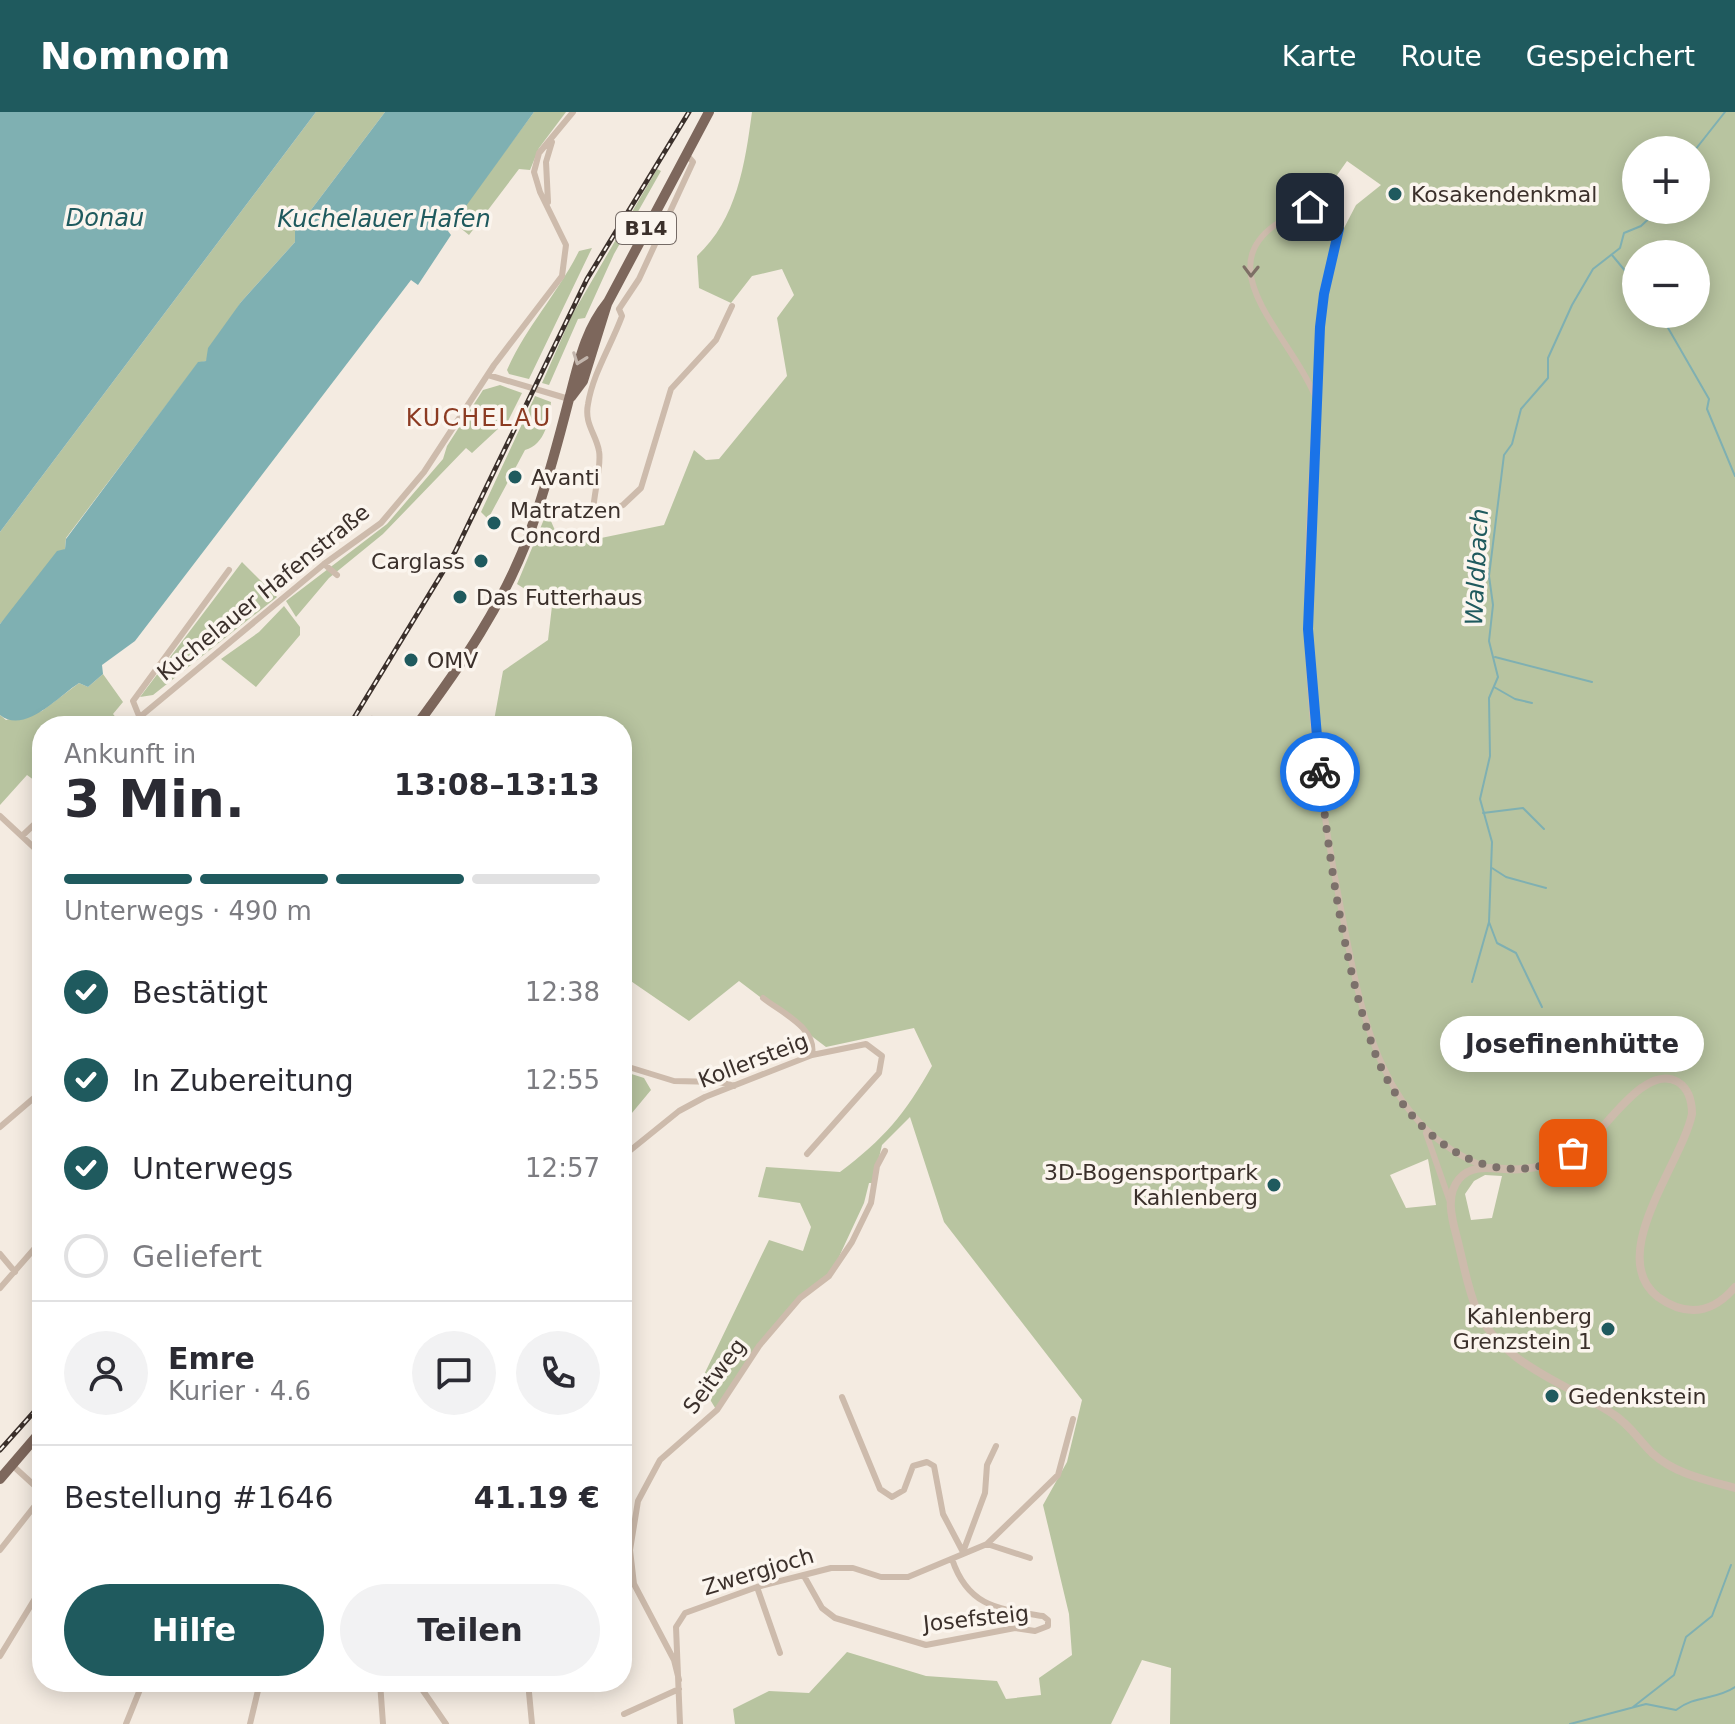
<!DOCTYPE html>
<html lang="de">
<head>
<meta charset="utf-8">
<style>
	body { margin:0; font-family:"DejaVu Sans",sans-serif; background:#f2f2f3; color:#2b2b33; height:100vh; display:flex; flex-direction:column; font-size:30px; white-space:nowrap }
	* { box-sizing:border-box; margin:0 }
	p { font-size:26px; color:#7c7c81 }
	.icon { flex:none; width:44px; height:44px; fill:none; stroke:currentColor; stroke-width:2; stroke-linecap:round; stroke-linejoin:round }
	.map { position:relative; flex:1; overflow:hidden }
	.sheet { position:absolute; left:32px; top:604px; width:600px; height:976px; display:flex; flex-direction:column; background:#fff; border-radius:32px; box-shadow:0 4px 20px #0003 }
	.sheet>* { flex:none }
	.buttons { position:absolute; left:1622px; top:24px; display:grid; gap:16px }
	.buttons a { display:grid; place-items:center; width:88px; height:88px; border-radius:50%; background:#fff; box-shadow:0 4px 20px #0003; font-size:40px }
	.pin { position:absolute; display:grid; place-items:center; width:68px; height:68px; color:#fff; margin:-34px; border-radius:16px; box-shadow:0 4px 12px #0006 }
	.courier { position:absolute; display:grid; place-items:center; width:80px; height:80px; margin:-40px; border:6px solid #1a73e8; border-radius:50%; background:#fff; color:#222; box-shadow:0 2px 10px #0007 }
	.bubble { position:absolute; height:56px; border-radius:28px; background:#fff; box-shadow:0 4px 20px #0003; font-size:26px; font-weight:700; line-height:56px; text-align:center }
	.head em { font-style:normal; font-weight:700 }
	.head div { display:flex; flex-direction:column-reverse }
	.head { display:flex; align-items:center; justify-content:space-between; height:136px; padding:0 32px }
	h1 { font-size:52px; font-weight:700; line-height:60px }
	.bar { display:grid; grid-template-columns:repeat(4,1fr); gap:12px 8px; align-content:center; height:96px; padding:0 32px }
	.bar i { height:10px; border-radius:6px; background:#e1e1e2 }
	.bar .active { background:#1f5a5e }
	.bar p { grid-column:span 4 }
	.line { display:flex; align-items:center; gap:20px; padding:0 32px; border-top:2px solid #e1e1e2 }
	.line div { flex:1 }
	.round { display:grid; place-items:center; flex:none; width:84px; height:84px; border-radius:42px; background:#f2f2f3 }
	ol { padding:0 32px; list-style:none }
	li { display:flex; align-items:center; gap:24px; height:88px }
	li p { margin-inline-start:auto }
	li .icon { padding:8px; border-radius:50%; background:#1f5a5e; color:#fff; stroke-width:4 }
	li:last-child { color:#7c7c81 }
	li i { width:44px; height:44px; border:4px solid #e1e1e2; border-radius:50% }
	.button { display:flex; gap:16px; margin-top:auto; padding:16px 32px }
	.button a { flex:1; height:92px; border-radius:48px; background:#1f5a5e; color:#fff; font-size:32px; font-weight:700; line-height:92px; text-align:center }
	.button a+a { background:#f2f2f3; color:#2b2b33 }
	header { display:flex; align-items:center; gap:48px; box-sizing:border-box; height:112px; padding:0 40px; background:#1f5a5e; color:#fff }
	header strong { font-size:38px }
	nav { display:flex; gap:44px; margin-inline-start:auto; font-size:28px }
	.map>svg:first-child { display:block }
</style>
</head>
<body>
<header>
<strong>Nomnom</strong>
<nav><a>Karte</a><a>Route</a><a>Gespeichert</a></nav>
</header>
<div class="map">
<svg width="1735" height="1612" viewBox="0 0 1735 1612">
	<rect width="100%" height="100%" fill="#f4ebe1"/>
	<path fill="#b8c4a0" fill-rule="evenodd" d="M316 0H385L295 119V130L241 190 206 249 198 251 66 426 65 437 0 512V420Z
		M534 0H566L539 36 530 58 519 57 469 123 453 110Z
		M752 0H1735V1612H1170L1171 1556 1142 1548 1111 1612H735L733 1597 769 1579 809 1581 847 1540 926 1564 997 1569 1006 1587 1041 1583 1039 1566 1072 1543 1069 1502 1043 1393 1067 1350 1082 1288 944 1110 910 1005 882 1033 873 1071H869L864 1091 831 1162 804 1183 758 1238 717 1299 700 1271 769 1128 803 1139 811 1115 800 1091 758 1085 766 1055 840 1060C884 1027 905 1002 932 954L914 916 826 935 739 869 689 909 622 863V614H493L503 559 548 528 552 494 517 472 547 400 557 423 572 432 664 413 694 338 706 348 719 347 787 264 777 206 794 183 782 157 752 164 731 191 699 176 697 144C737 107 745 52 752 0ZM1636 38H1696V98H1636ZM1347 49 1381 73 1356 93 1343 118 1335 103 1313 89 1323 83ZM1636 142H1696V202H1636ZM1428 1047 1436 1093 1406 1096 1390 1063ZM1485 1063 1502 1064 1492 1106 1471 1108 1465 1082 1474 1069Z
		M657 57 661 59 614 142 585 206 578 207 549 273 542 271 572 203Z
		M592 136 529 267 509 262 507 258C526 215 558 181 579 139Z
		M500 273 522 281 504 317 499 316 472 341 466 336 383 422 329 466 296 505 286 489 387 412 443 347 447 334 483 278Z
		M535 284 551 290C549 308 546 332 525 338L488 407 481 400Z
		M242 450 277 485 153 583 140 585Z
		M284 494 300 515V523L256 575 221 547 259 520Z
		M103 562 123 590 113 602 123 614H42V674L27 663 0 693V603L6 608 42 599 79 571 88 575Z
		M622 959 644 966 651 978 622 1013Z"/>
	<path fill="#7fb0b2" d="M0 0H316L0 420Z
		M385 0H534L448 119 451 123 418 173 411 168 135 529 102 553 103 562 88 575 79 571C59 584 24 623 0 603V512L57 439 65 437 66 427 198 250 206 249 208 236 241 190 295 130V119Z"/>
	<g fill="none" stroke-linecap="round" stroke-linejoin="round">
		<path stroke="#7fb0b2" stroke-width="2" d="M1695 38 1725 0
			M1612 143 1636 172
			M1660 202 1709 287 1707 297 1735 364
			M1495 545 1592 570
			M1494 575 1515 587 1532 591
			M1483 701 1523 696 1544 717
			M1492 756 1506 765 1546 776
			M1472 870 1489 810
			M1542 895 1516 841 1497 831 1489 810 1492 730 1480 687 1490 644 1489 586 1498 565 1489 529 1493 493 1489 464 1504 343 1512 332 1521 297 1548 266V246L1572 193 1593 157 1620 136 1624 121 1641 114 1658 98
			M1633 1595 1674 1563 1686 1525 1712 1504 1731 1453
			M1570 1612 1646 1592 1676 1598C1695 1583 1716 1588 1735 1575"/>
		<path stroke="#cdbbac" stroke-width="6" d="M548 90 546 50 552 30
			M619 197 622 204C611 234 593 261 588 292 584 312 596 322 599 339 602 354 593 384 593 402L596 405 623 393 641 376 671 277 716 228 732 194
			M619 197 639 167 693 50 686 42
			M488 263 569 287
			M1316 286C1289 217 1186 142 1310 95L1329 101 1339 117 1324 182 1320 215C1315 328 1303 443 1309 555 1313 638 1326 721 1342 802 1361 899 1379 1013 1483 1054
			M324 452 337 463
			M139 604 133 589 229 458
			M372 607 380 614
			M129 614 324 452 381 411 424 360 494 253 562 164 566 133 540 80 534 60 539 41 573 0
			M0 704 42 743
			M23 723 42 705
			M763 886C782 901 817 916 812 943
			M622 953 674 969 720 970 734 974
			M0 1015 42 979
			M1426 1021 1450 1090
			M622 1045 679 999 705 985 812 943 866 932 882 944 879 961 807 1042
			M0 1142 15 1160
			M0 1176 42 1128
			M842 1285 880 1377 892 1385 904 1378 913 1354 927 1350 934 1354 943 1402 963 1440
			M987 1432 1030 1446
			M0 1438 37 1391 35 1374 12 1353
			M963 1440 985 1381 987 1353 996 1334
			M804 1464 822 1496 835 1506 926 1533 1015 1516 1035 1519 1048 1514V1508L1043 1504C998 1497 968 1495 952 1447
			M757 1475 780 1541
			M0 1544 42 1475
			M679 1568 674 1548 634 1472 630 1438 638 1389 660 1348 717 1298 759 1234 800 1186 829 1164 852 1130 871 1091 877 1054 885 1039
			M380 1570 383 1612
			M417 1570 446 1612
			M528 1570 532 1612
			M624 1602 679 1577
			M126 1612 143 1570
			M250 1612 260 1570
			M680 1612 676 1515 685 1501 757 1475 831 1456H853L881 1465H908L987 1432 1058 1363 1073 1307"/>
		<path stroke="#cdbbac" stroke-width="8" d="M1735 1175C1724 1188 1710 1198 1693 1198 1680 1198 1669 1193 1658 1185 1605 1144 1682 1051 1692 1002 1692 990 1689 977 1678 970 1647 951 1609 1012 1588 1030 1570 1046 1547 1055 1522 1057 1501 1060 1475 1048 1459 1067 1445 1084 1452 1107 1457 1126 1463 1149 1467 1174 1476 1196 1501 1253 1566 1271 1613 1302 1629 1312 1639 1328 1652 1341 1675 1362 1706 1368 1735 1376"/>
		<path stroke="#7d675c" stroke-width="10" d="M571 285 583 269 607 192
			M416 614C460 555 505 490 530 420 545 378 557 334 568 291 578 255 583 221 608 190L709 0
			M0 1367 42 1318"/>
		<g stroke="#3b302b" stroke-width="5">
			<path id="rail" d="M349 614 455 440 587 167 689 0
				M0 1338 42 1291"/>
		</g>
		<use href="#rail" stroke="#fbf5ee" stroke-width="2" stroke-dasharray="6" stroke-linecap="butt"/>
	</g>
	<defs><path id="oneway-chevron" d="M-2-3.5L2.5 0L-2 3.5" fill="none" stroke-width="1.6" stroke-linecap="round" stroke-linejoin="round" transform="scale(2)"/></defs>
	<use stroke="#7d6f65" href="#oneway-chevron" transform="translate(1251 159) rotate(91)"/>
	<use stroke="#c2b5ac" href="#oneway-chevron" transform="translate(579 247) rotate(110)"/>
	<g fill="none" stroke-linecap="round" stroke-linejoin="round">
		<path stroke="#7c716b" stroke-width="8" stroke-dasharray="0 14.4" d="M1320 660C1329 748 1345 858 1375 941 1405 1021 1489 1089 1573 1041"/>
		<path stroke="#1a73e8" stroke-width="10" d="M1310 95 1329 101 1339 117 1324 182 1320 215 1308 517 1320 660"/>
	</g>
	<g fill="#1f5a5e" stroke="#fbf5ee" stroke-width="3">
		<circle cx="1395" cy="82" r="8"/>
		<circle cx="515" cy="365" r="8"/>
		<circle cx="494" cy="411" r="8"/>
		<circle cx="481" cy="449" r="8"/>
		<circle cx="460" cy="485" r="8"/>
		<circle cx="411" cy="548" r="8"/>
		<circle cx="1274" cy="1073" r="8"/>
		<circle cx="1608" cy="1217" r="8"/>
		<circle cx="1552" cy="1284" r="8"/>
	</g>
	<g text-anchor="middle" stroke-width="7" stroke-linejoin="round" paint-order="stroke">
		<rect fill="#fbf5ee" stroke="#756b66" stroke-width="2" x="616" y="100" width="60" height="32" rx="6"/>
		<g font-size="20" font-weight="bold" fill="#3b302b">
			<text x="646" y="123">B14</text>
		</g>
		<g font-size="22" fill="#3b302b" stroke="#fbf5ee" text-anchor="start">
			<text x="1411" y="90">Kosakendenkmal</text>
			<text x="531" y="373">Avanti</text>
			<text x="510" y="406">Matratzen<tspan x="510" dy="25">Concord</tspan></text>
			<text x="465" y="457" text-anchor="end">Carglass</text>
			<text x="476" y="493">Das Futterhaus</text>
			<text x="427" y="556">OMV</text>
			<text x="1258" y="1068" text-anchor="end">3D-Bogensportpark<tspan x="1258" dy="25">Kahlenberg</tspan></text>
			<text x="1592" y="1212" text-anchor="end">Kahlenberg<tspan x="1592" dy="25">Grenzstein 1</tspan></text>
			<text x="1568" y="1292">Gedenkstein</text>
		</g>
		<g font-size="22" fill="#3b302b" stroke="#fbf5ee">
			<text transform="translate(263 480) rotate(-39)" y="8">Kuchelauer Hafenstraße</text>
			<text transform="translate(753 948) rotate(-21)" y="8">Kollersteig</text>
			<text transform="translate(714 1264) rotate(-53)" y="8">Seitweg</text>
			<text transform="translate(758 1459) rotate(-17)" y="8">Zwergjoch</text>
			<text transform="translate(976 1506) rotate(-6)" y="8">Josefsteig</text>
		</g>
		<g font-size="24" font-style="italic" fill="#1f5a5e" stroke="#fbf5ee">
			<text x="105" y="114">Donau</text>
			<text x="384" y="115">Kuchelauer Hafen</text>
			<text transform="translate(1477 455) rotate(-87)" y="8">Waldbach</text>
		</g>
		<g font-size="24" letter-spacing="2" fill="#8c3b22" stroke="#fbf5ee">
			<text x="479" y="314">KUCHELAU</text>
		</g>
	</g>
</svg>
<div class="buttons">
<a>+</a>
<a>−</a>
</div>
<div class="pin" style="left:1573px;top:1041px;background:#ea580c"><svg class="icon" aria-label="bag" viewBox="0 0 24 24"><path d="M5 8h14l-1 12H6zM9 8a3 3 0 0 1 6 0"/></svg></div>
<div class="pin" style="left:1310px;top:95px;background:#1f2937"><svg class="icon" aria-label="home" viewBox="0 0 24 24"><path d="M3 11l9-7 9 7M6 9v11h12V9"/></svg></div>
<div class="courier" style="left:1320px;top:660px"><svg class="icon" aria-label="bike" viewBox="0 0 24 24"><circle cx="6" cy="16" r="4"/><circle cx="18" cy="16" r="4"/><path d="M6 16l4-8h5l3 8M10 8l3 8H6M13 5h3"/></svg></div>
<div class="bubble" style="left:1440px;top:904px;width:264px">Josefinenhütte</div>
<section class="sheet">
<div class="head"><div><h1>3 Min.</h1><p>Ankunft in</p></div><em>13:08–13:13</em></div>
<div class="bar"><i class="active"></i><i class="active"></i><i class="active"></i><i></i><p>Unterwegs · 490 m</p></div>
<ol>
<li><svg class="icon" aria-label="check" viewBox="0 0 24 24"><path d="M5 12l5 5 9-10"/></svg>Bestätigt<p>12:38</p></li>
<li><svg class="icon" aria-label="check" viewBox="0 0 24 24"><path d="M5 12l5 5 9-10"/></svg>In Zubereitung<p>12:55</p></li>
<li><svg class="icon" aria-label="check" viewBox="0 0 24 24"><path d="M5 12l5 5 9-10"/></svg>Unterwegs<p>12:57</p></li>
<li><i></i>Geliefert</li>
</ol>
<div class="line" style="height:144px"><a class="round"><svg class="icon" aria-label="person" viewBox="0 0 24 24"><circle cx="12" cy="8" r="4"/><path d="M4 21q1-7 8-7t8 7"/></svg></a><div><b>Emre</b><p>Kurier · 4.6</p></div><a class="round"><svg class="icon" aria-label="chat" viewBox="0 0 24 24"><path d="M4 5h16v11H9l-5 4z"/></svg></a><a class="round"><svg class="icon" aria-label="phone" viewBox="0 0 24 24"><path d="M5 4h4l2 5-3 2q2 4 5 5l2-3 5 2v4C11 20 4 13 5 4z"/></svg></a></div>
<div class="line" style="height:104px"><div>Bestellung #1646</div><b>41.19 €</b></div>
<div class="button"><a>Hilfe</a><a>Teilen</a></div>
</section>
</div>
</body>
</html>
